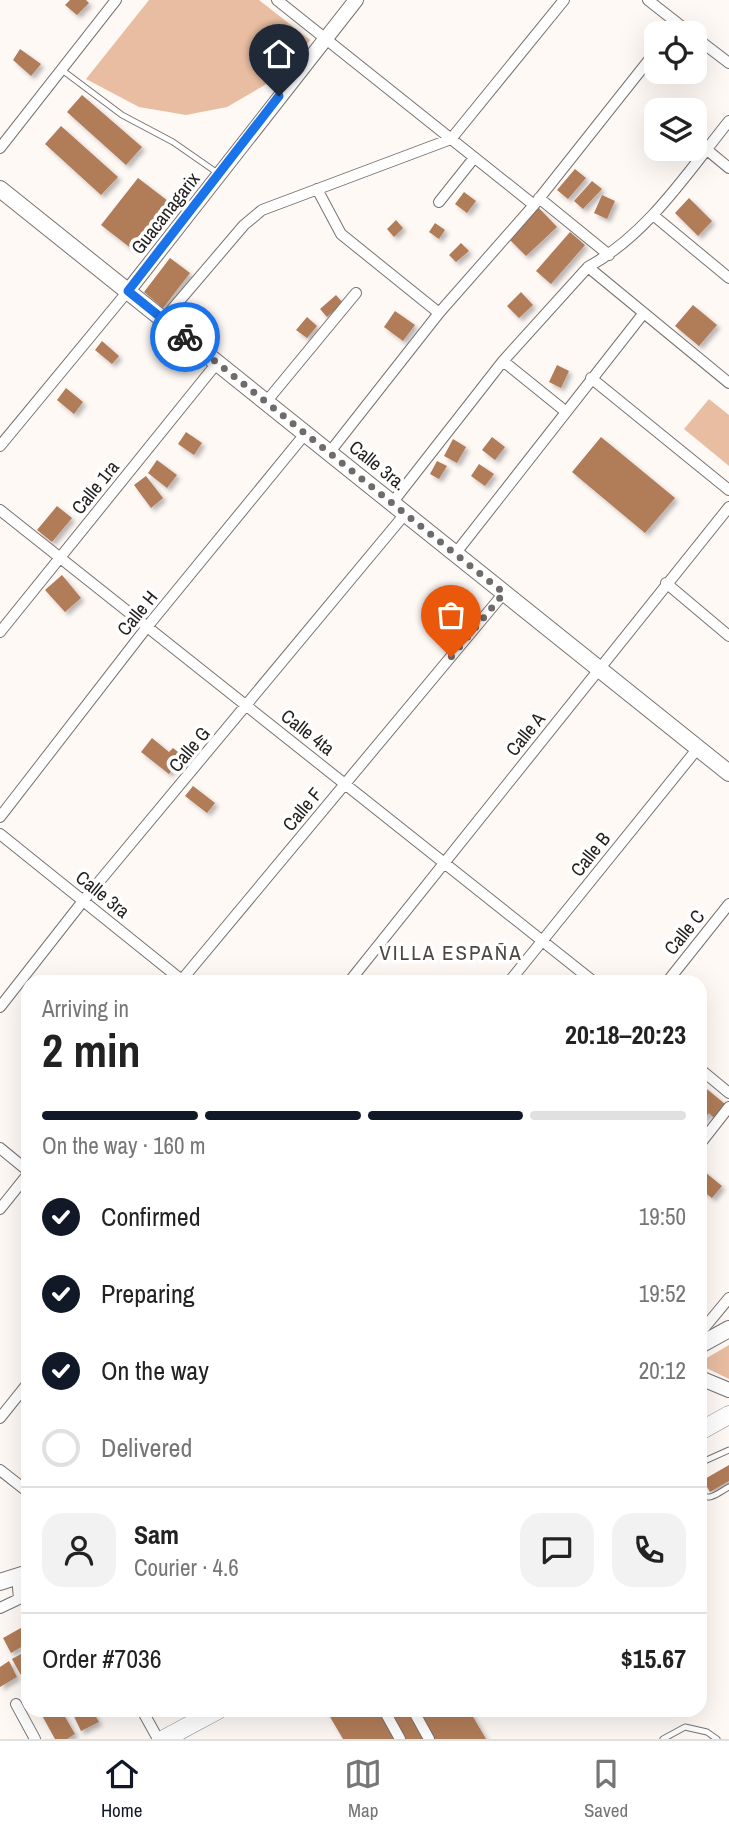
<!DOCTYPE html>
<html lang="en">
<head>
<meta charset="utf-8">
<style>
	body { margin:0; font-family:"Archivo Narrow",sans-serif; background:#f2f2f2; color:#222; height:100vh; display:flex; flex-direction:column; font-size:26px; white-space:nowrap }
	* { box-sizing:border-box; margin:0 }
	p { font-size:23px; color:#767676 }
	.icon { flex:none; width:38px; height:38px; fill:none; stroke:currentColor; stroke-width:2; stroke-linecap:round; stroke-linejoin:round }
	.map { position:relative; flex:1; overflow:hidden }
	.details { position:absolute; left:21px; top:975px; width:686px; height:742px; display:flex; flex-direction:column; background:#fff; border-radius:21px; box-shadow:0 7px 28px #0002 }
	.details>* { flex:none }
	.fabs { position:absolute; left:644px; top:21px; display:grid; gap:14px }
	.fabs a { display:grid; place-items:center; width:63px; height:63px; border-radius:14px; background:#fff; box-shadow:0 7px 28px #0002; font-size:35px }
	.pin { position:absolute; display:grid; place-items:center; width:60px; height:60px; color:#fff; margin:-72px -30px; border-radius:50% 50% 50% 0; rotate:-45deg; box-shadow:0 0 7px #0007 }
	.pin .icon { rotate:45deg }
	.courier { position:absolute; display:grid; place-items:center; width:70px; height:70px; margin:-35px; border:5px solid #1a73e8; border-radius:50%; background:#fff; color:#222; box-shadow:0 2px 9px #0007 }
	.summary em { font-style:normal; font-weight:700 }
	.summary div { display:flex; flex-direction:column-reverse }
	.summary { display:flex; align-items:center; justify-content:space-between; height:119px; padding:0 21px }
	h1 { font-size:46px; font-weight:700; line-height:52px }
	.bar { display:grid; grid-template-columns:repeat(4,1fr); gap:10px 7px; align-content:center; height:84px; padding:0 21px }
	.bar i { height:9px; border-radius:5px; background:#e0e0e0 }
	.bar .selected { background:#111827 }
	.bar p { grid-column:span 4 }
	.line { display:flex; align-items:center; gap:18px; padding:0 21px; border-top:2px solid #e0e0e0 }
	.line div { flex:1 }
	.round { display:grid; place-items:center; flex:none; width:74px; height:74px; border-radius:21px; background:#f2f2f2 }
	ol { padding:0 21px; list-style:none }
	li { display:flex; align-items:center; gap:21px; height:77px }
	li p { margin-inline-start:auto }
	li .icon { padding:7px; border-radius:50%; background:#111827; color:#fff; stroke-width:4 }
	li:last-child { color:#767676 }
	li i { width:38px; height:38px; border:4px solid #e0e0e0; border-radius:50% }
	.tab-bar { display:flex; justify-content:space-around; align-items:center; height:98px; border-top:2px solid #e0e0e0; background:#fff; font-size:19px; color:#767676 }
	.tab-bar a { display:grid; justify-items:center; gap:4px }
	.tab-bar .selected { color:#111827 }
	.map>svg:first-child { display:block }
</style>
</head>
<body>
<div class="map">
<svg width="729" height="1739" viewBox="0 0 729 1739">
	<defs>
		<filter id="shadow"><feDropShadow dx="3.5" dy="3.5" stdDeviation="2" flood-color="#0004"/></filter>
	</defs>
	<rect width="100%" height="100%" fill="#fff9f6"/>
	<path fill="#e8bda2" d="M149 0H259L310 40 284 74 227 107 186 115 139 107 86 79Z
		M709 399 729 415V466L684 429Z
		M729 1345V1379L700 1365V1362Z"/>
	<path fill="#b17b59" filter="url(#shadow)" d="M70 0H86L89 3 77 15 65 5Z
		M20 49 41 64 31 76 13 60Z
		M82 95 142 147 126 165 67 112Z
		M61 126 118 177 101 195 45 144Z
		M575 169 586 178 568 199 557 190Z
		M138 178 168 201 132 249 101 225Z
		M592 181 602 189 583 209 574 201Z
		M464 192 476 201 467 213 455 204Z
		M602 195 615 201 607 219 594 213Z
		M689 198 712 221 698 236 675 213Z
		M539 208 557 227 526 256 508 238Z
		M396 220 403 228 394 237 387 229Z
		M435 223 445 230 439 239 429 232Z
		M570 232 585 245 551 284 536 271Z
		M461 243 469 251 456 262 449 255Z
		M170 258 190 273 163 308 144 292Z
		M521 292 533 305 519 318 507 306Z
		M336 295 343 303 327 317 320 309Z
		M693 305 717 325 699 346 675 326Z
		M395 311 415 325 403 341 384 327Z
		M307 317 317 326 307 338 296 330Z
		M102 341 119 356 112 364 95 350Z
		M557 365 569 371 561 388 549 382Z
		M66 388 83 402 74 414 57 400Z
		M186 432 202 443 194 455 178 444Z
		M492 437 505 447 495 460 482 450Z
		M601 437 675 498 645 533 572 472Z
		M453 439 466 447 457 463 444 456Z
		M157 460 177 475 167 488 148 473Z
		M437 461 447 466 439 479 430 474Z
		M479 464 494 474 485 486 471 476Z
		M146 476 163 498 151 508 134 485Z
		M57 506 72 518 52 542 37 530Z
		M62 575 81 598 65 612 45 590Z
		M152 738 169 752 173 748 183 756 169 774 141 752Z
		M193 786 215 803 207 813 185 796Z
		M702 1085 725 1104 714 1118 709 1113 700 1124Z
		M700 1168 722 1186 712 1198 700 1189Z
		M729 1465V1481L710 1492 703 1480Z
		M28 1624V1643L11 1653 3 1638Z
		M28 1650V1688L12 1659Z
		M9 1661 17 1677 0 1687V1667Z
		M39 1710H61L75 1734 67 1739H55Z
		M71 1710H92L99 1722 81 1731Z
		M326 1710H469L486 1739H343Z"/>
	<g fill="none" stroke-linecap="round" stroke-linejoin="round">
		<g stroke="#797370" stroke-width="7">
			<path id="service" d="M62 70 122 115 173 142 219 174
				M700 1463 729 1450
				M700 1494C710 1502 719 1492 729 1487
				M663 1739 685 1727 707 1732 717 1739"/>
		</g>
		<g stroke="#797370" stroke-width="12">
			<path id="minor" d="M277 0 534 205
				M648 0 690 33
				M695 37 729 63
				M0 148 116 0
				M706 149 729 168
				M317 189 341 234 439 313
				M539 198 609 255
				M439 202 474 158
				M653 215 729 278
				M588 267C648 234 687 173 729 121
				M163 320 244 225 262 210 451 139 564 0
				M503 361 565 411
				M591 378 729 490
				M266 402 356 293
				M0 446 128 291
				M329 453 439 313 534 205 656 51
				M392 503 503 361 588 267 729 383
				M0 510 594 982
				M455 554 643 314
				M666 583 729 636
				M0 632 217 363
				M0 817 147 627 305 434
				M0 834 184 982
				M180 982 504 593
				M349 982 729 507
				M509 982 698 748
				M667 982 729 904
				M0 1007 83 901 405 514
				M700 1069 729 1093
				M700 1144 729 1107
				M0 1148 28 1171
				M0 1209 28 1174
				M700 1333 729 1298
				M0 1418 28 1383
				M0 1470 28 1492
				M0 1608 19 1599 17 1576
				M16 1704 35 1739
				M142 1710 158 1739
				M384 1710 400 1739
				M413 1710 429 1739"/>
		</g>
		<g stroke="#797370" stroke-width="16">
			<path id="tertiary" d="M128 291 356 0
				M700 1378 729 1390"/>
		</g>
		<g stroke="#797370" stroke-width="18">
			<path id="secondary" d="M0 189 729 773
				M700 1345 729 1329
				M0 1582 28 1573"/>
		</g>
		<g stroke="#797370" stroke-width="19">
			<path id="primary" d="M700 1431 729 1415
				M164 1739 218 1710"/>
		</g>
		<use href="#service" stroke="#fff" stroke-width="5"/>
		<use href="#minor" stroke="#fff" stroke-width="10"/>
		<use href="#tertiary" stroke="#fff" stroke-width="14"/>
		<use href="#secondary" stroke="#fff" stroke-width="16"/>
		<use href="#primary" stroke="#fff" stroke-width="18"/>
	</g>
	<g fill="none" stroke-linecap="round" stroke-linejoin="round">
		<path stroke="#6f6b6a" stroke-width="7" stroke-dasharray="0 12.6" d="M185 337 504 593 451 657"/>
		<path stroke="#1a73e8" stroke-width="9" d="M185 337 128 291 279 96"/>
	</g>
	<g text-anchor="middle" stroke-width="7" stroke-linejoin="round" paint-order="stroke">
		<g font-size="19" fill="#221f1e" stroke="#fff">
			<text transform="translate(165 213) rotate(-52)" y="7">Guacanagarix</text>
			<text transform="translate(378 465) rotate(39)" y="7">Calle 3ra.</text>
			<text transform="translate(95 487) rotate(-51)" y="7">Calle 1ra</text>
			<text transform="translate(137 613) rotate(-51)" y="7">Calle H</text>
			<text transform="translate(308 732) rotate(38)" y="7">Calle 4ta</text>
			<text transform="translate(525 734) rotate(-51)" y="7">Calle A</text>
			<text transform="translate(189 749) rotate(-50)" y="7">Calle G</text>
			<text transform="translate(302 809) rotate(-50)" y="7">Calle F</text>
			<text transform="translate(590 854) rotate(-51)" y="7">Calle B</text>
			<text transform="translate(103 894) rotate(39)" y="7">Calle 3ra</text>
			<text transform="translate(684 932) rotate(-51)" y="7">Calle C</text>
		</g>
		<g font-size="21" letter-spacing="2" fill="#4d4845" stroke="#fff">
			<text x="451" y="960">VILLA ESPAÑA</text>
		</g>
	</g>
</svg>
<div class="fabs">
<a><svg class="icon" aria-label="locate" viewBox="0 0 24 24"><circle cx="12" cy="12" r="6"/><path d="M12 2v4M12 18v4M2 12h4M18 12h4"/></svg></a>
<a><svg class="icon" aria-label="layers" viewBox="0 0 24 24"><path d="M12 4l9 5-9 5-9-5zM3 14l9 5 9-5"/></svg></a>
</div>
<div class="pin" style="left:451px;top:657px;background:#ea580c"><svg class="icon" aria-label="bag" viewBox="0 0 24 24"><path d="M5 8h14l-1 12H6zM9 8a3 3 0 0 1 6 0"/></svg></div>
<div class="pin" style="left:279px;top:96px;background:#1f2937"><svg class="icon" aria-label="home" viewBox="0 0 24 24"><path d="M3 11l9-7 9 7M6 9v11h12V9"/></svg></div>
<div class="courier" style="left:185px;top:337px"><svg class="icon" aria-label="bike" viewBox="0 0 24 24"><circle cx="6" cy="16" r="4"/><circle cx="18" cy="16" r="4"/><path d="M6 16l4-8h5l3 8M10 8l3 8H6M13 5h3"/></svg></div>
<section class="details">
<div class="summary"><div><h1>2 min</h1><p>Arriving in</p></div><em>20:18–20:23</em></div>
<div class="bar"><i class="selected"></i><i class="selected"></i><i class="selected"></i><i></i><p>On the way · 160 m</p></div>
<ol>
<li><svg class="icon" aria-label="check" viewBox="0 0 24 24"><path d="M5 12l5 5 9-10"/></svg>Confirmed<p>19:50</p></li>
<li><svg class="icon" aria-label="check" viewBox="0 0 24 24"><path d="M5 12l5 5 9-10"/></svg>Preparing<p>19:52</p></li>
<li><svg class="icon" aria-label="check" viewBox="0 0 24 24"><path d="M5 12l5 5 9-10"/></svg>On the way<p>20:12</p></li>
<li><i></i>Delivered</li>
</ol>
<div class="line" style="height:126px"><a class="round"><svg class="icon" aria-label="person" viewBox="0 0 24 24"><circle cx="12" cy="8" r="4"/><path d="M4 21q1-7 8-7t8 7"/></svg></a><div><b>Sam</b><p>Courier · 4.6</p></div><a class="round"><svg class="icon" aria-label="chat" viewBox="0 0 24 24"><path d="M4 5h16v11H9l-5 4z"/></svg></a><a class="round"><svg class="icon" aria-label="phone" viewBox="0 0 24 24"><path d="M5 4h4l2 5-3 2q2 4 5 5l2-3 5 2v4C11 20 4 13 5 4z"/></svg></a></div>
<div class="line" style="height:91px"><div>Order #7036</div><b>$15.67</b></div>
</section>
</div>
<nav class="tab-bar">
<a class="selected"><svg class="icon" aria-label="home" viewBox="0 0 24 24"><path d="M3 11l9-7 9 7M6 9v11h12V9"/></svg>Home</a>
<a><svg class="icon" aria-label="map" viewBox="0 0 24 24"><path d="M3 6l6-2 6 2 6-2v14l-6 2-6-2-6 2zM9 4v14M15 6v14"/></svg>Map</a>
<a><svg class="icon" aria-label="saved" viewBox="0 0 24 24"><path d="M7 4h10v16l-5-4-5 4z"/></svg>Saved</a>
</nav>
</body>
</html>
